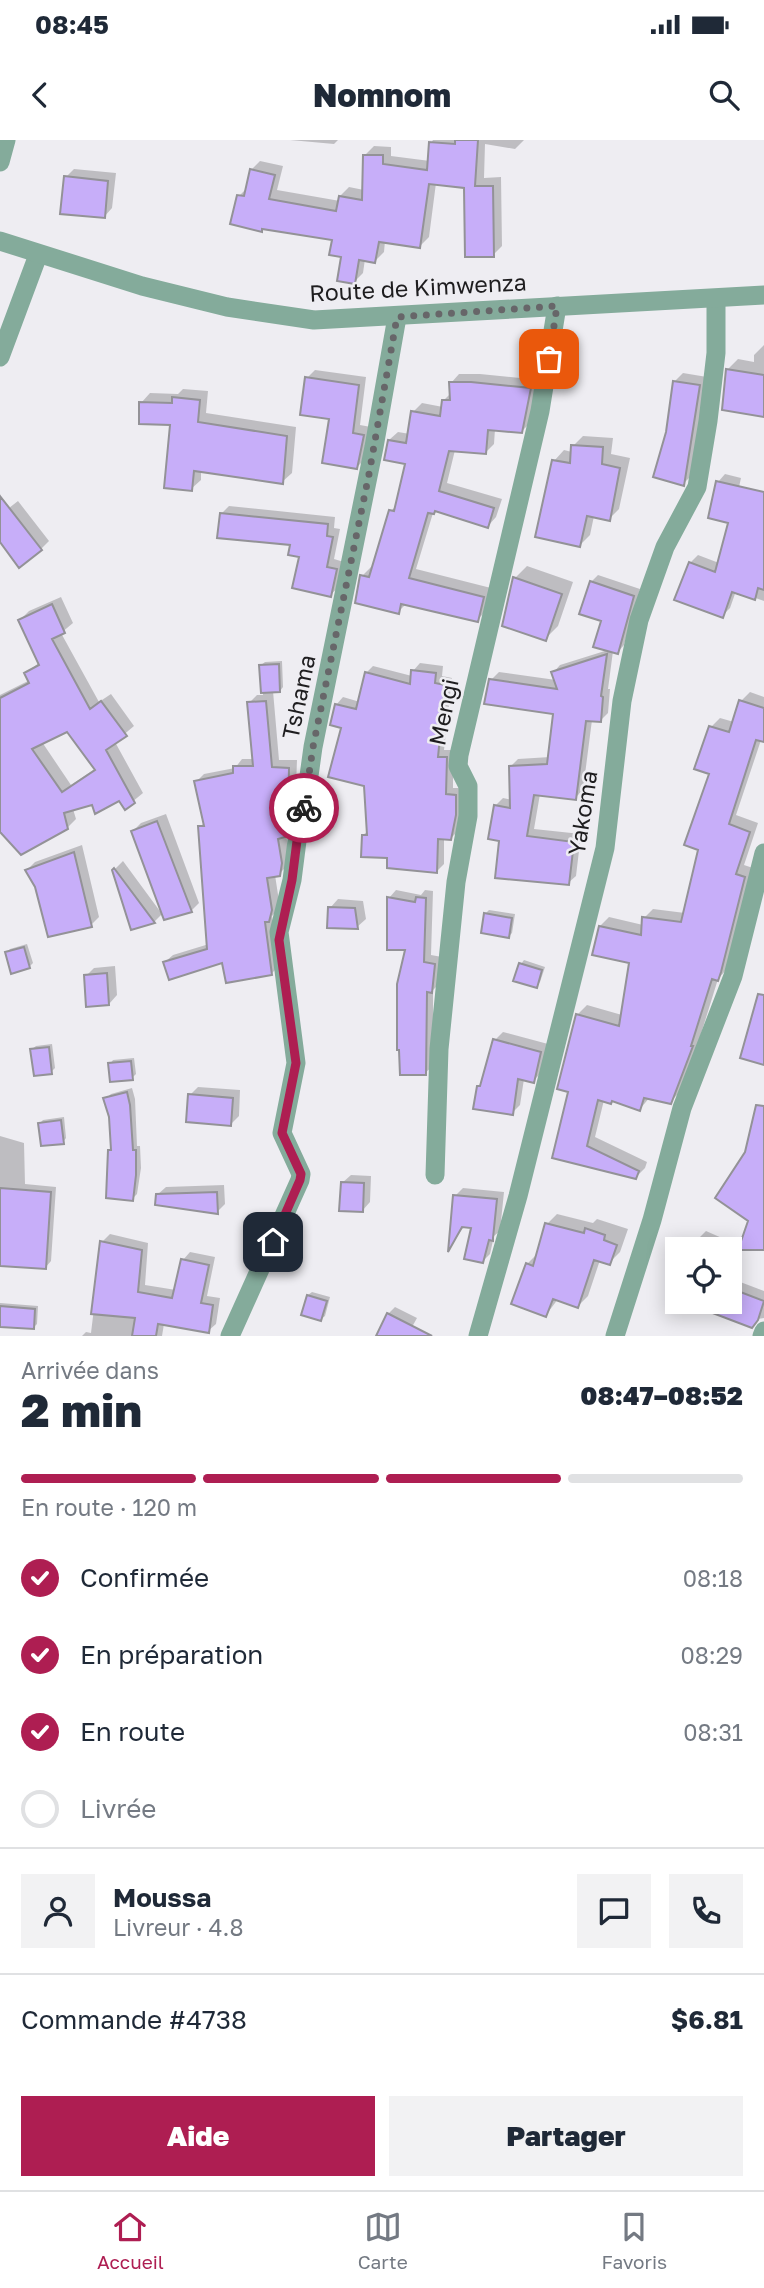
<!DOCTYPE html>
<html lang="fr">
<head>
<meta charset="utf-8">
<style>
	body { margin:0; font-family:"Golos Text",sans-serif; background:#f2f2f3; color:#1f2937; height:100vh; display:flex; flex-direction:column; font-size:26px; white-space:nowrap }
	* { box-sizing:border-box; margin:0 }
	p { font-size:23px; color:#747a83 }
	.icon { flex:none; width:38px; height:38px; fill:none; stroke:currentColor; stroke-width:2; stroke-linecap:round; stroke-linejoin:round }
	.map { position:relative; height:1196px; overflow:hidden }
	.drawer { display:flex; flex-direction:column; background:#fff; flex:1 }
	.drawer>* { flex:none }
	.fabs { position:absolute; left:665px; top:1097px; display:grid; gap:14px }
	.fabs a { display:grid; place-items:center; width:77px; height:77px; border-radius:0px; background:#fff; box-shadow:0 4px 18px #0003; font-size:35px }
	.pin { position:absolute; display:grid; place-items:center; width:60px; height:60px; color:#fff; margin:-30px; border-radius:14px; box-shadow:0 4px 10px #0006 }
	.courier { position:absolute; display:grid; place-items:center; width:70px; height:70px; margin:-35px; border:5px solid #ae1e52; border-radius:50%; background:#fff; color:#222; box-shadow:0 2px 9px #0007 }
	.headline em { font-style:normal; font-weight:800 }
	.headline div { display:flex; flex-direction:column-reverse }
	.headline { display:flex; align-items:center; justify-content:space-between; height:119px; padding:0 21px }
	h1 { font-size:46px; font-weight:800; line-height:52px }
	.bar { display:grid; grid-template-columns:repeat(4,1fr); gap:10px 7px; align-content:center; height:84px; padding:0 21px }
	.bar i { height:9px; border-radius:5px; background:#e0e1e3 }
	.bar .on { background:#ae1e52 }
	.bar p { grid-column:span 4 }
	.line { display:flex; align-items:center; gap:18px; padding:0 21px; border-top:2px solid #e0e1e3 }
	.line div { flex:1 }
	.round { display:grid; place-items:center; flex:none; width:74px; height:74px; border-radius:0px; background:#f2f2f3 }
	ol { padding:0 21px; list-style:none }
	li { display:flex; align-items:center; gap:21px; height:77px }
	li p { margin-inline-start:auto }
	li .icon { padding:7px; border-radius:50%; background:#ae1e52; color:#fff; stroke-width:4 }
	li:last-child { color:#747a83 }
	li i { width:38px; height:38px; border:4px solid #e0e1e3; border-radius:50% }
	.primary-button { display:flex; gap:14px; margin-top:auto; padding:14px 21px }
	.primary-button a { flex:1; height:80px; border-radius:0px; background:#ae1e52; color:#fff; font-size:28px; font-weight:800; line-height:80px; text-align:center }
	.primary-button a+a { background:#f2f2f3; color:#1f2937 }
	.status { display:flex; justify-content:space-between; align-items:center; height:49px; padding:0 35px; background:#fff; direction:ltr }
	.status svg { height:19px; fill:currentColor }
	header { display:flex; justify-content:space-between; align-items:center; height:91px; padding:0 21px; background:#fff; font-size:32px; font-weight:800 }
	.menu { display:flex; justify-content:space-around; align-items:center; height:98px; border-top:2px solid #e0e1e3; background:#fff; font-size:19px; color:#747a83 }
	.menu a { display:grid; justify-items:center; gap:4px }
	.menu .on { color:#ae1e52 }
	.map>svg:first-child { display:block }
</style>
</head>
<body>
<div class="status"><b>08:45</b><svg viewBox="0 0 49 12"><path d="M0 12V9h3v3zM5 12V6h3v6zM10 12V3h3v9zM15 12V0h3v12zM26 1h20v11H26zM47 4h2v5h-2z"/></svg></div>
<header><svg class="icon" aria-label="back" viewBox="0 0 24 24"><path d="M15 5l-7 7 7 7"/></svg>Nomnom<svg class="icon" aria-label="search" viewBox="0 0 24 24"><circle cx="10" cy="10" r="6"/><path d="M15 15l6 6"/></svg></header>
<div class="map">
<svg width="764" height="1196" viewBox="0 0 764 1196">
	<rect width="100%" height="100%" fill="#eeedf2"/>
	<path fill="#0003" fill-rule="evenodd" d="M290 0H338L334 4Z
		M433 0H524L515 9 485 4 484 38 501 37 502 106 493 115 466 46 436 43 429 97 420 106 385 101 384 112 375 121 365 119 363 133 354 142 334 99 239 56 248 47 251 30 260 21 283 26 277 50 340 61V56L349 47 364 50 365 15 374 6 391 7V16L430 21 431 3Z
		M74 29 116 33 112 68 104 77 66 37Z
		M764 205V275L728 229 738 219 754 222V215Z
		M315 230 366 237 360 285 371 287 365 319 356 328 331 278 307 238Z
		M683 233 707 237 691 336 683 344 675 241Z
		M459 234H480L539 240 530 283 521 292 495 289 494 304 485 313 455 310 447 343 502 359 496 377 488 386 436 370 433 373 416 429 491 448 486 471 477 480 406 464 398 472 362 436 371 427 374 428 391 371 397 365 408 322 389 300 398 292 410 294 413 272 422 263 443 267 444 260 451 253V243Z
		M183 249 208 251 206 273 296 287 292 333 282 342 201 330V340L191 349 172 283 141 263 150 253 178 254Z
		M583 296 613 298 611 314 630 318 619 369 609 379 594 376 590 395 580 405 554 321 564 310 572 312 573 306Z
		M725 334 741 338 739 347 764 354V461L736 451 730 468 722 476 690 423 698 415 719 423 730 381 718 342Z
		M18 361 49 401 41 409 0 399V375Z
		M229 366 335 377 334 388 340 389 334 419 344 422 339 447 330 455 292 404 221 374Z
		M527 426 573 442 558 486 545 499 515 438Z
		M598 435 640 449 624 505 617 513 613 511 608 549H610L608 573 600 581 592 580 583 650 575 658 540 654 534 689 581 694 576 736 568 743 500 699 495 666 503 658 512 660 511 626 518 619 550 617 555 572 491 540 499 532 556 540 553 533 560 525 608 510 604 480 591 442Z
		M61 457 73 483 61 493 99 562 111 554 134 586 115 602 143 653 126 667 119 659 73 669 76 679 67 688 0 690V555L30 540 26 533 40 522 20 480 29 471ZM68 590 96 628 71 645 42 602Z
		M282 521 283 547 280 551H273L279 620H297L295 674 292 687 286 694 289 714 287 726 279 734 275 735 279 761 276 772 272 776 279 826 271 834 224 821 165 822 173 815 209 804 200 687 205 682 196 642 204 634 235 628 242 619H254L249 563 257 555H263L261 525 265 522Z
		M420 523 443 526 442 536 452 538 444 610H453V648H462L458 691 451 698H444V724L437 731 389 716 363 695 368 691 365 645 336 565 343 557 360 562 366 533 373 526 412 536 413 531Z
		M750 552 764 557V601L761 600 736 675 758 683 744 725 753 728 727 829 718 839 700 897 679 953 670 962 650 957 640 969 613 960H604L595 997 647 1022 645 1028 636 1037 554 1017 570 951 559 948 578 874 587 865 622 875 631 822 600 786 609 777 643 785 644 778 653 769 685 773 700 709 711 633V587L720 578 734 582 741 561Z
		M166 674 199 763 191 771 133 691 141 683Z
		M82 705 99 777 91 785 37 746 27 730 35 722Z
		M123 721 162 774 155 781 132 788 114 730Z
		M396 750 421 755 425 750 433 751 431 815 442 817 439 844 433 850V926L425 933 407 809 389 758Z
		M338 759 363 761 366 779 357 787 330 768Z
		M489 770 515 774 512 793 509 796 485 774Z
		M27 804 33 823 29 827 7 813 10 809Z
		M524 820 545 827 540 842 536 846 521 824Z
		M115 826 117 855 109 864 86 836 94 828Z
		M503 892 548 904 541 933 533 941 524 939 520 965 512 973 479 946 483 942 495 900Z
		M52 904 55 928 51 932 32 909 36 906Z
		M134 918 136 934 132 938 110 924 113 920Z
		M198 947 240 950 239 976 231 984 190 955Z
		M132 948 135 959 137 1006H140L141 1028 137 1054 132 1059 110 1011 112 1009 111 977 105 959 111 954Z
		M64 977 66 998 63 1002 40 983 43 980Z
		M0 996 24 1003 25 1044 56 1047 51 1121 45 1128 0 1124Z
		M351 1035 371 1036 370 1062 362 1071 342 1043Z
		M224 1045 225 1064 217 1072 157 1055 166 1047Z
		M463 1048 504 1052 500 1091 494 1096 490 1114 482 1122 473 1086 465 1085 450 1107 455 1056Z
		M557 1074 593 1083 597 1079 628 1089 620 1112 609 1123 600 1120 588 1156 578 1166 558 1159 546 1175 527 1124 537 1114 547 1084Z
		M706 1091 731 1102 728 1110H694L698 1099Z
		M110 1094 148 1103 145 1145 176 1150 183 1120 190 1112 215 1117 207 1156 220 1158 216 1184 208 1191 164 1184 162 1196H82L86 1192 91 1193 102 1102Z
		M735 1140 764 1151V1178L758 1179 752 1186 718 1173 722 1162H730V1145Z
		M312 1152 330 1157 325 1176 321 1179 308 1155Z
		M0 1163 38 1166 37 1184 33 1188 0 1186Z
		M395 1167 417 1178 412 1187 388 1174Z"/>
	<path fill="#c7aef9" stroke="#939297" stroke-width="2" fill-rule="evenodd" d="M455 0H478L475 46H493L494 117H465L464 48 429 44 420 108 379 102 375 123 359 120 355 144 337 141 341 117 329 115 332 100 262 89V92L230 84 237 55 244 56 250 29 275 35 269 59 336 71 339 56 362 60 363 15H383V24L427 30 429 2 455 4Z
		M64 36 108 41 105 78 60 74Z
		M726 229 764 235V277L722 270Z
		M305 237 359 245 353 293 364 295 357 329 322 323 329 279 300 275Z
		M673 241 700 245 684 346 653 337 666 292Z
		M449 242H471L531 248 522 293 488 290 486 314 449 311 439 351 494 368 488 388 435 371 434 374 428 373 409 438 484 457 478 482 401 464 399 474 355 463 360 435 369 437 389 370 394 371 405 324 384 320 388 300 406 303 411 271 440 276 442 260H450Z
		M172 257 200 260 198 282 287 296 283 344 194 331 192 351 164 348 170 285 139 284V262L172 263Z
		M571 305 603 307 602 324 620 328 610 381 587 376 580 407 535 397 552 320 570 323Z
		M716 341 764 352V450L758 448 755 460 732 452 723 478 674 460 689 422 715 432 728 383 708 378Z
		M0 356 42 410 19 428 0 402Z
		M220 373 328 384 327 396 333 397 327 427 337 429 331 457 292 448 299 417 288 415 290 405 217 398Z
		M513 437 562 454 546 501 502 486Z
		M590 441 634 456 618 514 593 507 601 481 579 474Z
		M52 464 65 493 52 499 90 569 101 561 127 596 106 610 135 663 125 670 119 661 95 674 92 665 64 673 68 689 21 715 0 692V558L29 543 24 533 39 525 18 480ZM67 592 95 630 62 652 32 609Z
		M607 514 601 556 603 557 601 582 586 581 576 660 534 655 527 696 574 702 569 745 495 738 499 701 488 699 494 665 510 668 509 626 547 624 553 574 484 564 489 539 557 549 551 532Z
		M279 524 280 552 261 553 259 525Z
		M411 530 436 533 435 543 445 545 438 617H447L446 654 456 655V675L451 700 438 699 437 733 387 728V718L361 717 362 695H367L364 646 328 637 341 588 330 585 335 564 356 569 365 532 410 544Z
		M739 560 764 568V602L756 600 729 684 750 692 736 734 745 737 721 832 718 841 712 839 691 906H693L671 964 644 958 640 971 612 961 611 964 598 960 587 1006 639 1031 636 1039 552 1018 568 952 557 949 576 874 619 886 629 823 592 815 599 786 641 795 642 777 681 782 698 710 684 705 709 634 694 629 709 586 729 592Z
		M266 561 272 627 289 628 288 683 285 697 278 699 282 723 280 736 267 738 272 770 269 782H265L272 835 226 843 222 823 169 840 163 822 207 809 198 686H204L194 641 233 633V626H253L247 562Z
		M157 681 192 772 164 780 131 691Z
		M74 712 92 787 48 797 35 747 25 730Z
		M114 728 155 783 131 790 112 730Z
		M387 757 415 762 416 757 426 758 424 822 435 824 432 853 427 852 426 935H400L399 910H397V844L405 810H387Z
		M328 767 355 768 358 789 327 788Z
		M484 773 512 778 509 798 481 793Z
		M24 807 30 828 11 834 5 812Z
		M519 823 542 830 537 848 513 841Z
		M107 833 109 865 86 867 84 835Z
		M758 854 764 855V925L740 918Z
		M493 899 541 912 534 943 518 939 513 975 473 969 477 946H480Z
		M49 907 52 934 34 936 30 909Z
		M131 921 133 940 110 942 108 923Z
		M127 952 130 965 133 1010H136V1035L133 1061 106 1058 108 1010H111L109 977 103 958Z
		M188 954 233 958 231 986 186 982Z
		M756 965 764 966V1110H738L748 1081 715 1058 745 1012Z
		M61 980 64 1004 41 1006 38 983Z
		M341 1042 364 1043 363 1072 339 1071Z
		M0 1048 51 1052 46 1129 0 1126Z
		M217 1052 218 1074 155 1065 156 1054Z
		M453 1055 497 1059 493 1098V1101L489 1100 483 1123 464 1119 471 1088 462 1087 448 1112Z
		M545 1083 584 1093 585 1088 605 1095 604 1100 617 1105 610 1125 594 1120 578 1168 553 1159 546 1177 511 1164 526 1123 533 1126Z
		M100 1101 142 1110 138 1152 172 1158 181 1119 209 1125 201 1163 213 1165 209 1193 158 1184 156 1196H132L135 1178 91 1174Z
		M730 1148 764 1161 758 1180 752 1188 689 1164 730 1162Z
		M307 1155 327 1161 321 1181 301 1175Z
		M0 1166 35 1169 34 1189 0 1187Z
		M387 1173 432 1196H376Z"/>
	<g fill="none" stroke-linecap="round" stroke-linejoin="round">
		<path stroke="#84ab9b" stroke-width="19" d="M0 22 6 0
			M0 217 38 115
			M435 1035 439 909 456 742 468 676V646L458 626 459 615 540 271 557 166
			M230 1196 300 1040 301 1034 282 993 296 923 279 792 292 740 298 693 304 672 313 607 374 307 397 177
			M478 1196 518 1056 605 708 622 561 639 480 665 407 697 347 708 281 716 213V159
			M615 1196 652 1080 682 968 733 836 764 713
			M762 1196 764 1191"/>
		<path stroke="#84ab9b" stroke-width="19" d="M0 101 142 146 227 167 314 180 764 155"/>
	</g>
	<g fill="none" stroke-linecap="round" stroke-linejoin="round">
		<path stroke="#676669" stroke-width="7" stroke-dasharray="0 12.6" d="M304 668 313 607 369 334 397 177 557 166 549 219"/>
		<path stroke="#ae1e52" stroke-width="9" d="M273 1102 300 1040 301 1034 282 993 296 923 279 800 292 740 298 693 304 668"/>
	</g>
	<g text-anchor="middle" stroke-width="5" stroke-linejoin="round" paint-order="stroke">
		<g font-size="23" fill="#1e1d1f" stroke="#eeedf2">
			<text transform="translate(418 148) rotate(-3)" y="8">Route de Kimwenza</text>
			<text transform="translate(299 557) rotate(-78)" y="8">Tshama</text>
			<text transform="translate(444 572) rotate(-78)" y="8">Mengi</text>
			<text transform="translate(583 673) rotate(-81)" y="8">Yakoma</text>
		</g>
	</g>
</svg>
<div class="fabs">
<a><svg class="icon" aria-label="locate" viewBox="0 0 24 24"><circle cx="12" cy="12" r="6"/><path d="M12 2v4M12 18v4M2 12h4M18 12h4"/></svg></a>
</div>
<div class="pin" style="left:549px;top:219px;background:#ea580c"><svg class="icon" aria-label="bag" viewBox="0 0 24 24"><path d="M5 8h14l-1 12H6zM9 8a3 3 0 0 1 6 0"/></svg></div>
<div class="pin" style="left:273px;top:1102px;background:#1f2937"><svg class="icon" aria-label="home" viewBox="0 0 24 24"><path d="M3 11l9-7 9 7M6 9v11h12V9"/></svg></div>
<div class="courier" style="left:304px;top:668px"><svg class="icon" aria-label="bike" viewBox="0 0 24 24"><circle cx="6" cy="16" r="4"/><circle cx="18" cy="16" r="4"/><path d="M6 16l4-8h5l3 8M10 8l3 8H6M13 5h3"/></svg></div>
</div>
<section class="drawer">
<div class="headline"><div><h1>2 min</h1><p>Arrivée dans</p></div><em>08:47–08:52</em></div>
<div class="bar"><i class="on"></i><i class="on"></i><i class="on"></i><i></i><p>En route · 120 m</p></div>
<ol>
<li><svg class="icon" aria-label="check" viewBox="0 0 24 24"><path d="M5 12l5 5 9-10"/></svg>Confirmée<p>08:18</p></li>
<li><svg class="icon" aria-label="check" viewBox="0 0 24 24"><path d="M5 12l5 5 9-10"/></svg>En préparation<p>08:29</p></li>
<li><svg class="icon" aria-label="check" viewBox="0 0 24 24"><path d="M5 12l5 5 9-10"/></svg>En route<p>08:31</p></li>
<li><i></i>Livrée</li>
</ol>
<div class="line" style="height:126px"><a class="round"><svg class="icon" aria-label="person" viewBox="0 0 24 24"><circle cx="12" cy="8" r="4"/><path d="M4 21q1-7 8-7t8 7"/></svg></a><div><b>Moussa</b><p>Livreur · 4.8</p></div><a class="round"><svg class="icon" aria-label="chat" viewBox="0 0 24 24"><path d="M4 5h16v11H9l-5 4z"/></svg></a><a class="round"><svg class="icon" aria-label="phone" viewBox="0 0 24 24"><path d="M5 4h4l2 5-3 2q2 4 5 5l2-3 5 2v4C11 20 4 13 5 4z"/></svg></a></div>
<div class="line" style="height:91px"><div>Commande #4738</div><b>$6.81</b></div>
<div class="primary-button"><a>Aide</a><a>Partager</a></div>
</section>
<nav class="menu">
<a class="on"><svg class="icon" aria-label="home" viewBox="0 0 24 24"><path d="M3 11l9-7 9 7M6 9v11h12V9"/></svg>Accueil</a>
<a><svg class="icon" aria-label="map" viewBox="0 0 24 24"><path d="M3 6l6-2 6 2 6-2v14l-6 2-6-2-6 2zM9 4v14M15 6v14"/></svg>Carte</a>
<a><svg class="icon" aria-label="saved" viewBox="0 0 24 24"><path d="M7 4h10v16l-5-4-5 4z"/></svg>Favoris</a>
</nav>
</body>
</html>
